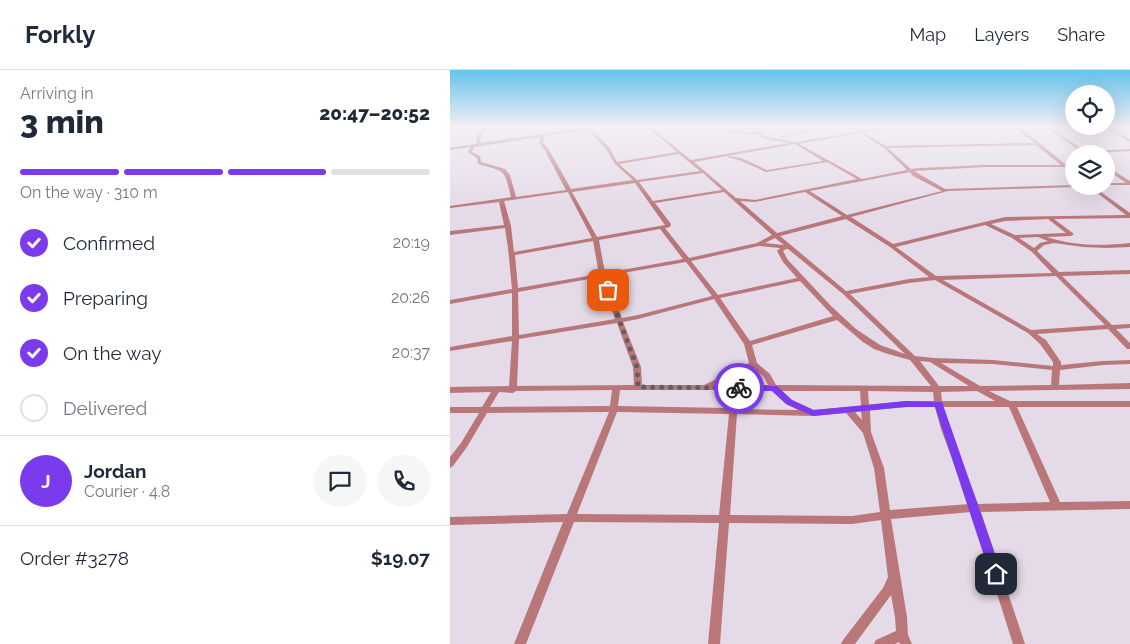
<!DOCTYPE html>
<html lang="en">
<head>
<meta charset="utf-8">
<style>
	body { margin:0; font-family:Raleway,sans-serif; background:#f6f6f7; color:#1f2937; height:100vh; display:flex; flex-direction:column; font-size:19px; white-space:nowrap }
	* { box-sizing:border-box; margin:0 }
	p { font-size:16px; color:#747a83 }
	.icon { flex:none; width:28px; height:28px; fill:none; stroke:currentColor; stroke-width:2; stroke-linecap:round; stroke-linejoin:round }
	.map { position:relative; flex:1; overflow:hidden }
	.sheet { display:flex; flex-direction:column; background:#fff; width:450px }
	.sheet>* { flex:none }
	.tools { position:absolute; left:615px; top:15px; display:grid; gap:10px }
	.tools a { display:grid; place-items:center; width:50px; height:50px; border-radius:50%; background:#fff; box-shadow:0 5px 20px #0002; font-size:25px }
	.pin { position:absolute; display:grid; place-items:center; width:42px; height:42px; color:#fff; margin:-21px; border-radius:10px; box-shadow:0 2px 8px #0006 }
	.courier { position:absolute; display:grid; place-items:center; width:50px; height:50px; margin:-25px; border:4px solid #7c3aed; border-radius:50%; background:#fff; color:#222; box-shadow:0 1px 6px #0007 }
	.overview em { font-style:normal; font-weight:800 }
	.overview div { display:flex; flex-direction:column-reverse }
	.overview { display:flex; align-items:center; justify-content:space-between; height:85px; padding:0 20px }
	h1 { font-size:32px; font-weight:800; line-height:38px }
	.bar { display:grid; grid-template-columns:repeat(4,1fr); gap:8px 5px; align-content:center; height:60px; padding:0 20px }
	.bar i { height:6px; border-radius:4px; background:#e0e1e3 }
	.bar .on { background:#7c3aed }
	.bar p { grid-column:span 4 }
	.line { display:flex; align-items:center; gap:12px; padding:0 20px; border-top:1px solid #e0e1e3 }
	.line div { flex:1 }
	.round { display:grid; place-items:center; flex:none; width:52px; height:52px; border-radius:26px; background:#f6f6f7 }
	ol { padding:0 20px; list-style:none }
	li { display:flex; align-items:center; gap:15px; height:55px }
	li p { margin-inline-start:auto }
	li .icon { padding:5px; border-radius:50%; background:#7c3aed; color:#fff; stroke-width:4 }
	li:last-child { color:#747a83 }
	li i { width:28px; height:28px; border:2px solid #e0e1e3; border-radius:50% }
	header { display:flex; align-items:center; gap:30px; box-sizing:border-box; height:70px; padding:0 25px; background:#fff; border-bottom:1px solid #e0e1e3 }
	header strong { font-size:24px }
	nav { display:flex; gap:28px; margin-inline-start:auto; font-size:18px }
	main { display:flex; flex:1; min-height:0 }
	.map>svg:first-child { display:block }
</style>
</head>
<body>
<header>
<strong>Forkly</strong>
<nav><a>Map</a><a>Layers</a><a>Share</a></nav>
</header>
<main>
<section class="sheet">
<div class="overview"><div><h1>3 min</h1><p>Arriving in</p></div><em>20:47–20:52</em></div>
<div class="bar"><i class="on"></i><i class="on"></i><i class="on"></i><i></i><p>On the way · 310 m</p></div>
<ol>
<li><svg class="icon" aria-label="check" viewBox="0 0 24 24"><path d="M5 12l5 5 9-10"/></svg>Confirmed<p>20:19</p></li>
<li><svg class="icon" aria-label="check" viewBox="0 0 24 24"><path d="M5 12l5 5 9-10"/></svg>Preparing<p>20:26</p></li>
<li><svg class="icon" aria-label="check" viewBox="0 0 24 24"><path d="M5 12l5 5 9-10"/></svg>On the way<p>20:37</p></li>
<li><i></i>Delivered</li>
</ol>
<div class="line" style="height:90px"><b class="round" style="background:#7c3aed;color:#fff">J</b><div><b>Jordan</b><p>Courier · 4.8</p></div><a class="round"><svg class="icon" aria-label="chat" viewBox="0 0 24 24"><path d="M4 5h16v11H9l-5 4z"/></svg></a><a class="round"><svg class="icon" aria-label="phone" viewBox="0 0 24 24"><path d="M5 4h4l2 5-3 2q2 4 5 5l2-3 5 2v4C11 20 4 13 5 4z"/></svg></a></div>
<div class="line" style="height:65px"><div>Order #3278</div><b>$19.07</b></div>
</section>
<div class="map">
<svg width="680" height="574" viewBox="0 0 680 574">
	<rect width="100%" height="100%" fill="#e5dbe8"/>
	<path fill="#dbccdf" d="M301 57H381L319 67Z"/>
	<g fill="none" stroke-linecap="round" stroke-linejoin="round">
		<path fill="#b9777a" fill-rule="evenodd" d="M35 57H38L31 66 30 73 140 57H151L141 59 159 77 167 92 227 82 197 57H201L241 90 339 73 315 69 306 64 304 65 238 57H253L304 63 295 57H299L317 67 346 72 407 62 401 57H405L411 61 424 59 568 57 582 67 616 95H624V97H620L624 101V104L614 97H535L464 101 495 119 624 115V116L626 117 498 121 401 147 443 174 555 147 676 145 638 116H643L680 143V148L604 149 624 164 621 166 597 167C623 176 652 176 680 173V177L657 178 633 177 604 173 594 175 587 181 609 202 680 200V204L612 206 662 255 680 254V258L666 259 680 273V279H677L658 259 587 264 596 270 611 292V295L653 291 680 290V294L653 295 610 300 609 315 680 313V319L539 321 560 331H680V337H567L610 432 680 431V439L531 442 575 574H563L521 442 441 449 457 547 458 565 462 574H450L449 572 445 574H424L426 570 446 561 445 547 441 525 405 574H391L393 570 433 518 438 507 431 450 402 454 279 453 270 574H258L269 453 124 452 76 574H64L113 452 0 455V447L117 444 159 342 37 343 17 377 3 396 0 398V387L11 373 29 343H0V337H32L41 322 0 323V317L59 316 62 271 0 281V277L62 266V223L0 234V230L62 219 58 178 55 158 0 165V161L54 155 49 132 0 138V136L61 127C54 98 56 102 28 94L27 88 18 82 20 77 0 80V78L26 74 27 66ZM566 59 585 73 436 76 414 63 424 61ZM138 60 156 79 165 94 183 110 121 119 98 78 93 73 95 66ZM410 63 434 78 457 100 412 109 349 74ZM91 67 89 73 94 79 116 120 66 127 60 105 55 99 31 92 30 86 22 82 24 77ZM345 74 373 91 317 100 291 88 279 86 277 87 289 90 316 102 377 92 407 109 305 130 286 128 244 92ZM586 75 611 95H535L470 98 461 99 438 78ZM229 84 250 101 187 110 169 94ZM460 102 463 106 492 121 397 145 360 121ZM253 103 272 120 203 131 189 112ZM185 113 215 155 147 167 122 122ZM118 122 142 168 64 182 61 156 54 131ZM274 122 322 165 307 173 239 188 215 158 220 157 221 154 205 133ZM355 122 392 146 327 163 290 131 305 132ZM396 149 440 177 479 207 459 209 396 221 330 166ZM598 149 616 163 565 165 541 154 555 151ZM535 155 562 168 582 182 602 203 486 206 446 177ZM210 159 233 189 155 203 149 170ZM588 167 598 171 590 173 584 178 569 168ZM325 168 334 175 315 173ZM143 171 149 204 68 218 65 185ZM309 176 330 178 327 181 333 192 347 208 268 225 241 191ZM336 179H338L393 224 455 284 430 275 406 259 381 236 338 190 333 181ZM236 192 262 226 188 245 172 248 156 206ZM606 206 655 255 581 260 493 210ZM150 207 165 249 69 265 68 222ZM485 210 578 263 590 274 603 292V296L543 290 484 288 465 286 400 224 459 213ZM350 211 383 246 300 271 270 228ZM264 229 294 274 299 293 254 315H192L191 297 173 252 188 249ZM387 250 413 272 424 279 438 284 460 290 481 316 326 315 320 304 307 293 302 275ZM167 253 183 297 184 315 67 316 69 269ZM470 291 480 292 519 316H489ZM491 293 543 294 602 300 601 315 530 316ZM304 298 314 307 318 315H292ZM293 302 284 315H266ZM162 320 160 336 40 337 49 322 63 323 66 321ZM170 320H281L276 329 278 338 168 336ZM289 320 322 321 336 334 348 340 286 339 284 329ZM332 321H410L411 336 362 340 342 330ZM418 321 483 322 484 331H456L419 335ZM527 321 545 331H492L491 322ZM456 337H485L491 359 519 434 440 440 434 398 421 362 420 340ZM493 337H559L600 432 528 434 499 359ZM411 341 412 350 405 342ZM167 342 279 344 269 445 127 444ZM396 343 413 363 424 398 430 442 402 446 280 445 287 344 363 346Z
			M379 57H388L330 68 328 67Z
			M596 57H600L635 81 680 79V81L634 84Z
			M654 57H658L680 69V72Z
			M656 96 680 111V115H656V113H676L656 99Z"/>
	</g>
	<linearGradient id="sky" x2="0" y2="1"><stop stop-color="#65c2eb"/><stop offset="0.41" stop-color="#f3eff5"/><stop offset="1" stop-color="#f3eff5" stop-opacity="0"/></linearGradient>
	<rect width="680" height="138" fill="url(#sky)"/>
	<path fill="#7c3aed" d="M289 315 327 316 342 330 364 340 456 331 492 332 552 504 550 508 546 510 542 508 540 504 485 337H456L363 346 336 334 322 321 286 320V316Z"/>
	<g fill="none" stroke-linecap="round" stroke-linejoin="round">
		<path stroke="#625c63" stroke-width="5" stroke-dasharray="0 9" d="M158 220 187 297 188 317 289 318"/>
	</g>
</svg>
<div class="tools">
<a><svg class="icon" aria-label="locate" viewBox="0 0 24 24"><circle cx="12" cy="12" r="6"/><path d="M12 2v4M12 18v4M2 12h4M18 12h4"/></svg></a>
<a><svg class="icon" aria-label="layers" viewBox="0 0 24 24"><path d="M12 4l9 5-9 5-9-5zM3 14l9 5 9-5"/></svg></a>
</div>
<div class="pin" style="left:158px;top:220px;background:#ea580c"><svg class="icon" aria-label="bag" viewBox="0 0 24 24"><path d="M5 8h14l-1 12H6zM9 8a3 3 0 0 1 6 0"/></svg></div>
<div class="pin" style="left:546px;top:504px;background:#1f2937"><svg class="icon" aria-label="home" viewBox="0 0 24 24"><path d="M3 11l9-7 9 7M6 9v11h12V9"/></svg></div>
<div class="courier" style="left:289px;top:318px"><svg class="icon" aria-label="bike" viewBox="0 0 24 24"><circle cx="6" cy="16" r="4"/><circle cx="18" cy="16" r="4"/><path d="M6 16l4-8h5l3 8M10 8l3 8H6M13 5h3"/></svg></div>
</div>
</main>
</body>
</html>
